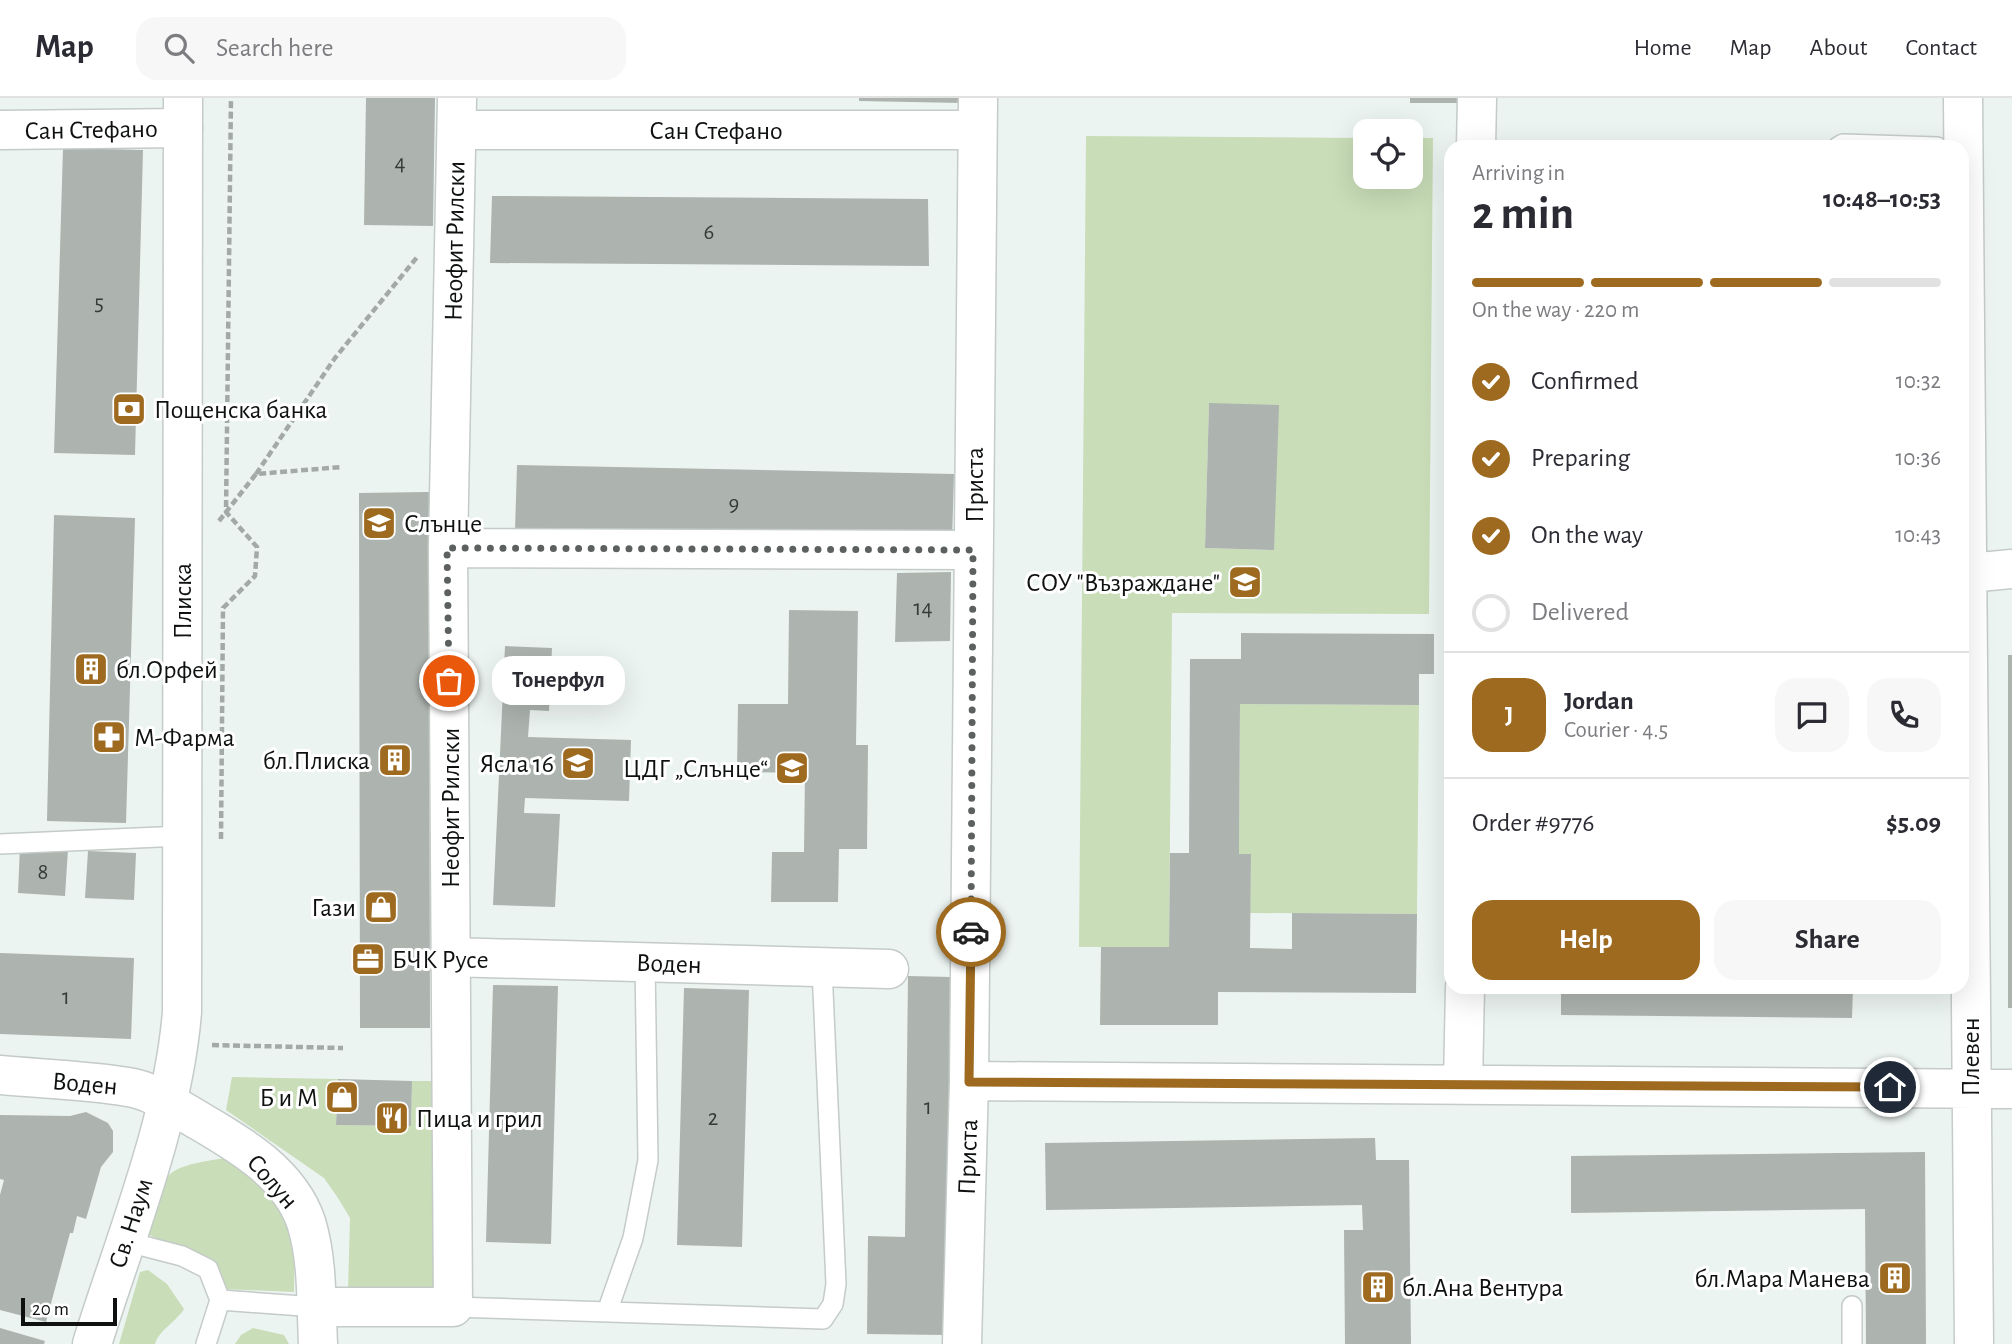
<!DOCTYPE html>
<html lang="en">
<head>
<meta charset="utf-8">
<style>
	body { margin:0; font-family:"Alegreya Sans",sans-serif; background:#f7f7f7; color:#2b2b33; height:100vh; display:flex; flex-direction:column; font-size:26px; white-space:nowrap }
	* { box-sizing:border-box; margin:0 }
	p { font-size:23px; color:#7c7c81 }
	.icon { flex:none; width:38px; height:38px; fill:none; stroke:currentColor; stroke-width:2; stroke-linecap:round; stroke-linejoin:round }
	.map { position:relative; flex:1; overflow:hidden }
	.panel { position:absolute; left:1444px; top:42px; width:525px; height:854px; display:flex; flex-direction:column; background:#fff; border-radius:21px; box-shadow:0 7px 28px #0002 }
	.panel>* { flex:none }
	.fabs { position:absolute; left:1353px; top:21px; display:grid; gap:14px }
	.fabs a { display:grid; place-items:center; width:70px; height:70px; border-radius:14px; background:#fff; box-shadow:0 7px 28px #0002; font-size:35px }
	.scale { position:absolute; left:21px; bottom:18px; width:96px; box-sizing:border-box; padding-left:7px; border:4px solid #0e1110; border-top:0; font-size:19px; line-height:24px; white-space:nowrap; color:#0e1110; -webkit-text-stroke:5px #fff; paint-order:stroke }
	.pin { position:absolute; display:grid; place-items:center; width:60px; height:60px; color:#fff; margin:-30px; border:4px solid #fff; border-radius:50%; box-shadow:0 2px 7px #0007 }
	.courier { position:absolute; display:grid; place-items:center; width:70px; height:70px; margin:-35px; border:5px solid #9d6a1f; border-radius:50%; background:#fff; color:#222; box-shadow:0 2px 9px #0007 }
	.bubble { position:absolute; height:49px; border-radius:21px; background:#fff; box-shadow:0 7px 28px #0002; font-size:23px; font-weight:700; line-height:49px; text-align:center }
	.summary em { font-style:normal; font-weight:700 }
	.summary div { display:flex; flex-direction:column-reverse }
	.summary { display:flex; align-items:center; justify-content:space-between; height:119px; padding:0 28px }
	h1 { font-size:46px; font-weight:700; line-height:52px }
	.bar { display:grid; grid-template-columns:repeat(4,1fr); gap:10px 7px; align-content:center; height:84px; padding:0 28px }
	.bar i { height:9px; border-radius:5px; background:#e1e1e2 }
	.bar .current { background:#9d6a1f }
	.bar p { grid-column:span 4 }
	.line { display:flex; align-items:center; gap:18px; padding:0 28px; border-top:2px solid #e1e1e2 }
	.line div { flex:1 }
	.round { display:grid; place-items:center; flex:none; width:74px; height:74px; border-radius:21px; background:#f7f7f7 }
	ol { padding:0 28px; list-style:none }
	li { display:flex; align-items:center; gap:21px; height:77px }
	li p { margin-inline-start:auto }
	li .icon { padding:7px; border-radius:50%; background:#9d6a1f; color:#fff; stroke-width:4 }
	li:last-child { color:#7c7c81 }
	li i { width:38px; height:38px; border:4px solid #e1e1e2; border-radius:50% }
	.action { display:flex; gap:14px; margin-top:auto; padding:14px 28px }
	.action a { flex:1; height:80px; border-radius:21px; background:#9d6a1f; color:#fff; font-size:28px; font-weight:700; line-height:80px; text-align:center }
	.action a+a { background:#f7f7f7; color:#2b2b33 }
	header { display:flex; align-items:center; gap:42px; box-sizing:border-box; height:98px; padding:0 35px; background:#fff; border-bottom:2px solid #e1e1e2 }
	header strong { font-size:33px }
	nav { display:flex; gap:38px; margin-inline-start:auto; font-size:24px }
	.search { width:490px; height:63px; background:#f7f7f7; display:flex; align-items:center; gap:18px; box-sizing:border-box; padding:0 24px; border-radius:21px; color:#7c7c81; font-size:26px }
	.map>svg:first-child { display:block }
</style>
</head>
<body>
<header>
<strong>Map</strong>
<div class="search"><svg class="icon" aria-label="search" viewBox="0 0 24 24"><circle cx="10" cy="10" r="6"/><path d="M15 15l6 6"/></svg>Search here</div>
<nav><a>Home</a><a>Map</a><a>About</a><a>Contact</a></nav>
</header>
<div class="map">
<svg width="2012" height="1246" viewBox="0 0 2012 1246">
	<rect width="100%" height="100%" fill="#ecf4f1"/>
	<path fill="#c9ddb8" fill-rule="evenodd" d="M1086 38 1365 40V79H1410L1411 40H1433L1429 516 1172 515 1169 849H1079ZM1209 305 1274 452H1273L1205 450Z
		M1240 606 1419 607 1417 816 1250 815 1251 756H1239Z
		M232 979 338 981 336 1027 411 1028 412 983H442L437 1195 348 1193 350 1120 338 1100 324 1080 226 1012Z
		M225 1060 278 1103 295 1136 294 1194 221 1191 192 1156 147 1136C163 1074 160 1070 225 1060Z
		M148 1172 167 1186 184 1211C176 1224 159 1232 155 1246H119L140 1174Z
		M253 1230 284 1237 289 1246H235L241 1237Z"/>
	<path fill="#adb3ae" d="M366 0H435L433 128 364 127Z
		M859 0H963V5L859 3Z
		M1410 0H1464V5H1410Z
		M63 50 143 52 135 357 54 355Z
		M492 98 928 101 929 168 490 165Z
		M1209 305 1279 307 1274 452 1205 450Z
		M517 367 954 376 952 443 515 433Z
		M429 394 430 930H360L359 395Z
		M54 417 135 420 126 725 47 723Z
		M951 474 950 543 895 544 897 475Z
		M789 512 858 513 856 647H868L867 751H839L838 804H771L772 754H804L805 675 737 674 738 606H788Z
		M1241 535 1434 536V576H1419V607L1240 606 1239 756H1251L1250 850 1292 851V815L1417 816 1416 895 1218 894V927H1100L1101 849H1169L1170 755H1189L1190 561H1241Z
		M505 548 552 550 549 613 530 612 528 639 631 642 629 703 525 700 524 715 560 716 555 809 493 807Z
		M2008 557H2012V910H2008Z
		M20 748 68 751 65 798 18 795Z
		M88 753 136 755 134 802 85 800Z
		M0 855 134 860 131 941 0 936Z
		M908 878 951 879 946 1237 867 1236 868 1138 905 1139Z
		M493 887 558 888 551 1146 486 1144Z
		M1561 889H1853L1852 920 1561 917Z
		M684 890 749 892 742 1149 677 1147Z
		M338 981 412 983 411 1028 336 1027Z
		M86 1014 108 1025 113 1033V1054L101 1069 86 1121 77 1118 73 1135H70L46 1224 0 1212V1097L4 1082 0 1081V1017L70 1018Z
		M1375 1040 1376 1062H1409L1411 1246H1345L1344 1132H1363L1362 1107 1046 1112 1045 1045Z
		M1925 1054 1926 1246H1866L1865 1111 1571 1115V1058Z
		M0 1230 45 1243 44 1246H0Z"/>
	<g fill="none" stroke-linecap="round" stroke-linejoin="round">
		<g stroke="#c4cbc8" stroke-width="22">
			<path id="service" d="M1838 49 1843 46 1937 49
				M0 746 182 738
				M124 1143 182 1158 208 1171 220 1202 206 1246
				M220 1202 316 1209
				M453 1209 823 1221 833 1206 836 1186 822 870
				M607 1214 633 1140 648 1062 645 864
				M1852 1246V1208"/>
		</g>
		<g stroke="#c4cbc8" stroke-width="41">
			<path id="minor" d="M1963 0 1974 1246
				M0 32 183 30
				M457 32H976
				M1476 49 1477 0
				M448 450 973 452
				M1969 475 2012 471
				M449 859 889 871
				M969 983 2012 991
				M1463 986 1465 889
				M316 1209H453L448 450 457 0
				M962 1246 969 983 978 0"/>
		</g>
		<g stroke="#c4cbc8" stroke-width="41">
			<path id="tertiary" d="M0 977C42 981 86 982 128 989 150 992 172 1007 191 1018 235 1044 288 1072 306 1124 318 1162 316 1206 318 1246"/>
		</g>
		<g stroke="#c4cbc8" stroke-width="41">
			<path id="primary" d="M92 1246C125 1140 173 1025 182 914L183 0"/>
		</g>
		<path stroke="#a3a9a7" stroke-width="4.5" stroke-dasharray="7 3.5" stroke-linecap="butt" d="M256 376 335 260 418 158
			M219 423 256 376 342 369
			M221 741 223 510 255 478 257 449 226 414 231 0
			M212 947 343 950"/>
		<use href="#service" stroke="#fff" stroke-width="19"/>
		<use href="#minor" stroke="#fff" stroke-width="38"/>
		<use href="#tertiary" stroke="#fff" stroke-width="38"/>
		<use href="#primary" stroke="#fff" stroke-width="38"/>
	</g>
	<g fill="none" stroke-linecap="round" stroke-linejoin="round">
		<path stroke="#5c605f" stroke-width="7" stroke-dasharray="0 12.6" d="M449 583 447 450 973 452 971 834"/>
		<path stroke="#9d6a1f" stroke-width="9" d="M971 834 969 984 1890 989"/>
	</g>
	<defs>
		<g id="bank-square" transform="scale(1.75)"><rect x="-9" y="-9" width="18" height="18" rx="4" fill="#9d6a1f" stroke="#fff"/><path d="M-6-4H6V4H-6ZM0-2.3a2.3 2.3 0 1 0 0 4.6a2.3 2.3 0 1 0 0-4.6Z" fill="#fff"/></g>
		<g id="school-square" transform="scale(1.75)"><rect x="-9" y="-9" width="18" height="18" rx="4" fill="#9d6a1f" stroke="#fff"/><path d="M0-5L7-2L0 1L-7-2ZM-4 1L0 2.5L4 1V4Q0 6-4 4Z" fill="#fff"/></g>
		<g id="building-square" transform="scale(1.75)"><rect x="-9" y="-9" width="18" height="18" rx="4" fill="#9d6a1f" stroke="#fff"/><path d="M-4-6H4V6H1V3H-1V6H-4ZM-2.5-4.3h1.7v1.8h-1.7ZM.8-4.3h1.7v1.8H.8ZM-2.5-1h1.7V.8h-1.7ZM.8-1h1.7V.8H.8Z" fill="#fff"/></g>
		<g id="pharmacy-square" transform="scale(1.75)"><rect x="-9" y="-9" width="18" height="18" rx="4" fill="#9d6a1f" stroke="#fff"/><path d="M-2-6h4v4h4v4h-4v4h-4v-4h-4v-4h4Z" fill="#fff"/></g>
		<g id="shop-square" transform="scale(1.75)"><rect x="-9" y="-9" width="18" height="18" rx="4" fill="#9d6a1f" stroke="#fff"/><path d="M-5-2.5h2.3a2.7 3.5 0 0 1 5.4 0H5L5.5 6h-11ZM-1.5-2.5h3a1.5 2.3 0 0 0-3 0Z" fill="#fff"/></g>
		<g id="office-square" transform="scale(1.75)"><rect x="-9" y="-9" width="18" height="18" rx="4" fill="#9d6a1f" stroke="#fff"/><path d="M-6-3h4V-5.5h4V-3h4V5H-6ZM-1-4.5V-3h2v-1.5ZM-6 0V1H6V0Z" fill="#fff"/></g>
		<g id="restaurant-square" transform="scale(1.75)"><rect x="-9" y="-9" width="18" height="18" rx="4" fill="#9d6a1f" stroke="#fff"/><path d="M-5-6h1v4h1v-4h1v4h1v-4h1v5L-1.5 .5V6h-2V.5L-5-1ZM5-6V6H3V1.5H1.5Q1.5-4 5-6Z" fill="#fff"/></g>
	</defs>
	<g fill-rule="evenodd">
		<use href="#bank-square" x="129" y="311"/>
		<use href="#school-square" x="379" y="425"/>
		<use href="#school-square" x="1245" y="484"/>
		<use href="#building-square" x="91" y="571"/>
		<use href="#pharmacy-square" x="109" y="639"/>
		<use href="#building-square" x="395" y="662"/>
		<use href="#school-square" x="578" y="665"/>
		<use href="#school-square" x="792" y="670"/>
		<use href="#shop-square" x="381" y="809"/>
		<use href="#office-square" x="368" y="861"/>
		<use href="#shop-square" x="342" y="999"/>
		<use href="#restaurant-square" x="392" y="1020"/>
		<use href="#building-square" x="1895" y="1180"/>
		<use href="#building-square" x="1378" y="1189"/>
	</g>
	<g text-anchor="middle" stroke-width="6" stroke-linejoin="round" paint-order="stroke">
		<g font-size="23" fill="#363a38">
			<text x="400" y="72">4</text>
			<text x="709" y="141">6</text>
			<text x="99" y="212">5</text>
			<text x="734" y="413">9</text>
			<text x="923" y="517">14</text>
			<text x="43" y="781">8</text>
			<text x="66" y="906">1</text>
			<text x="928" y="1016">1</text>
			<text x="713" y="1027">2</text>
		</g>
		<g font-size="26" fill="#0e1110" stroke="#fff">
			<text transform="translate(91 31) rotate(-1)" y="9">Сан Стефано</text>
			<text x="716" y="41">Сан Стефано</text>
			<text transform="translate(454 143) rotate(-89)" y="9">Неофит Рилски</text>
			<text transform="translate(974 387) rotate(-90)" y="9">Приста</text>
			<text transform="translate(182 503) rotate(-90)" y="9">Плиска</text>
			<text transform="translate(450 710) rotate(-90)" y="9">Неофит Рилски</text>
			<text transform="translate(669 865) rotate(2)" y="9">Воден</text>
			<text transform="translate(1970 959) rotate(-90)" y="9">Плевен</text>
			<text transform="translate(85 985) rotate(5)" y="9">Воден</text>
			<text transform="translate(967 1059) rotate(-88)" y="9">Приста</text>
			<text transform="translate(273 1083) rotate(49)" y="9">Солун</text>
			<text transform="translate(130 1125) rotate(-72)" y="9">Св. Наум</text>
		</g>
		<g font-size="26" fill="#0e1110" stroke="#fff" text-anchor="start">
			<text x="154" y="320">Пощенска банка</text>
			<text x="404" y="434">Слънце</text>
			<text x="1220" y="493" text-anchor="end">СОУ "Възраждане"</text>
			<text x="116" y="580">бл.Орфей</text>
			<text x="134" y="648">М-Фарма</text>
			<text x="370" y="671" text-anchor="end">бл.Плиска</text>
			<text x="554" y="674" text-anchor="end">Ясла 16</text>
			<text x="768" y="679" text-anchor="end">ЦДГ „Слънце“</text>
			<text x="356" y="818" text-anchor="end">Гази</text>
			<text x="392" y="870">БЧК Русе</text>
			<text x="318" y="1008" text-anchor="end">Б и М</text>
			<text x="416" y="1029">Пица и грил</text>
			<text x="1870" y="1189" text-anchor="end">бл.Мара Манева</text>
			<text x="1402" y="1198">бл.Ана Вентура</text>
		</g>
	</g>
</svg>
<div class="fabs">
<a><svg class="icon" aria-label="locate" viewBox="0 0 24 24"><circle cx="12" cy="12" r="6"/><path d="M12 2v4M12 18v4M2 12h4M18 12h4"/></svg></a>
</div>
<div class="scale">20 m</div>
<div class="pin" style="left:449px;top:583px;background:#ea580c"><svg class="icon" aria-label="bag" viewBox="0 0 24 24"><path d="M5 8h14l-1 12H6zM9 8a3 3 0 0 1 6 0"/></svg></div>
<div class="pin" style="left:1890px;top:989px;background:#1f2937"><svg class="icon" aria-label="home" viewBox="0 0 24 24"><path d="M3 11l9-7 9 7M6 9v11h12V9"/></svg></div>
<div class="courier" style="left:971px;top:834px"><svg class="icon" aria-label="car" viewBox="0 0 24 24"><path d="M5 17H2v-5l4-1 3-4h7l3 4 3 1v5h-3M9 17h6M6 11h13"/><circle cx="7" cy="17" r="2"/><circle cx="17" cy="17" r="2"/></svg></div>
<div class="bubble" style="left:492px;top:558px;width:133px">Тонерфул</div>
<section class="panel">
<div class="summary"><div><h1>2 min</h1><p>Arriving in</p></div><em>10:48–10:53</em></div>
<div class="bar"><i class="current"></i><i class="current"></i><i class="current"></i><i></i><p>On the way · 220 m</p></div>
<ol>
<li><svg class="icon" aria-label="check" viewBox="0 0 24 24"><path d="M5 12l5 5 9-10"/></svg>Confirmed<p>10:32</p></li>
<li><svg class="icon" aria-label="check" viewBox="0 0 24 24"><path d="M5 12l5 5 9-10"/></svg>Preparing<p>10:36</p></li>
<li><svg class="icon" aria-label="check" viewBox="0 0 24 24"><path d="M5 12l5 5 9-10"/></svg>On the way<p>10:43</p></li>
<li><i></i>Delivered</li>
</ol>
<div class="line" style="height:126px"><b class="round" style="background:#9d6a1f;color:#fff">J</b><div><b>Jordan</b><p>Courier · 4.5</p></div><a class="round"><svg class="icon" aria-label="chat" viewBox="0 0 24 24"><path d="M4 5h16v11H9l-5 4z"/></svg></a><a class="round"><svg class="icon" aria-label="phone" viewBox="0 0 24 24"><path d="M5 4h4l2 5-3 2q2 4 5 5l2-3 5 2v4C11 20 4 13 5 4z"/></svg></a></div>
<div class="line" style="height:91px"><div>Order #9776</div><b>$5.09</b></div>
<div class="action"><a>Help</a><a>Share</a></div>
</section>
</div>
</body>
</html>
